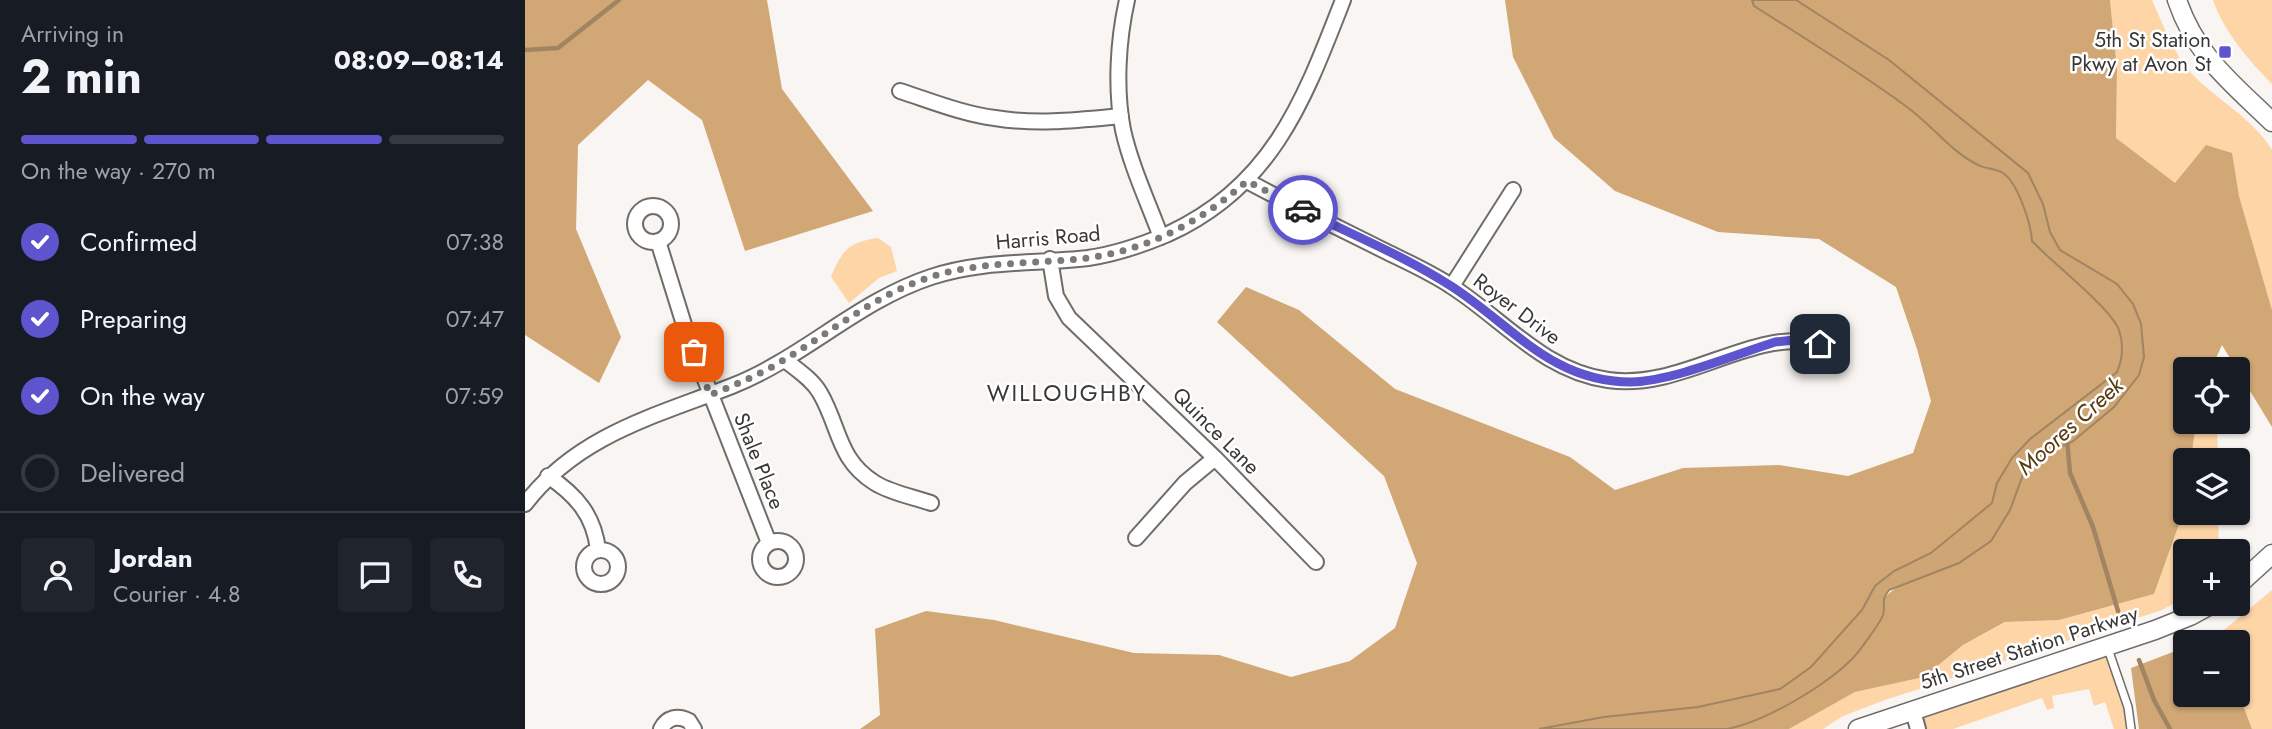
<!DOCTYPE html>
<html lang="en">
<head>
<meta charset="utf-8">
<style>
	body { margin:0; font-family:Jost,sans-serif; background:#20242c; color:#f1f3f6; height:100vh; display:flex; flex-direction:column; font-size:26px; white-space:nowrap }
	* { box-sizing:border-box; margin:0 }
	p { font-size:23px; color:#9ea1a6 }
	.icon { flex:none; width:38px; height:38px; fill:none; stroke:currentColor; stroke-width:2; stroke-linecap:round; stroke-linejoin:round }
	.map { position:relative; flex:1; overflow:hidden }
	.panel { display:flex; flex-direction:column; background:#171b24; width:525px }
	.panel>* { flex:none }
	.controls { position:absolute; left:1648px; top:357px; display:grid; gap:14px }
	.controls a { display:grid; place-items:center; width:77px; height:77px; border-radius:7px; background:#171b24; box-shadow:0 2px 5px #0004; font-size:35px }
	.pin { position:absolute; display:grid; place-items:center; width:60px; height:60px; color:#fff; margin:-30px; border-radius:14px; box-shadow:0 4px 10px #0006 }
	.courier { position:absolute; display:grid; place-items:center; width:70px; height:70px; margin:-35px; border:5px solid #5e55ce; border-radius:50%; background:#fff; color:#222; box-shadow:0 2px 9px #0007 }
	.headline em { font-style:normal; font-weight:700 }
	.headline div { display:flex; flex-direction:column-reverse }
	.headline { display:flex; align-items:center; justify-content:space-between; height:119px; padding:0 21px }
	h1 { font-size:46px; font-weight:700; line-height:52px }
	.bar { display:grid; grid-template-columns:repeat(4,1fr); gap:10px 7px; align-content:center; height:84px; padding:0 21px }
	.bar i { height:9px; border-radius:5px; background:#363941 }
	.bar .on { background:#5e55ce }
	.bar p { grid-column:span 4 }
	.line { display:flex; align-items:center; gap:18px; padding:0 21px; border-top:2px solid #363941 }
	.line div { flex:1 }
	.round { display:grid; place-items:center; flex:none; width:74px; height:74px; border-radius:7px; background:#20242c }
	ol { padding:0 21px; list-style:none }
	li { display:flex; align-items:center; gap:21px; height:77px }
	li p { margin-inline-start:auto }
	li .icon { padding:7px; border-radius:50%; background:#5e55ce; color:#fff; stroke-width:4 }
	li:last-child { color:#9ea1a6 }
	li i { width:38px; height:38px; border:4px solid #363941; border-radius:50% }
	main { display:flex; flex:1; min-height:0 }
	.map>svg:first-child { display:block }
</style>
</head>
<body>
<main>
<section class="panel">
<div class="headline"><div><h1>2 min</h1><p>Arriving in</p></div><em>08:09–08:14</em></div>
<div class="bar"><i class="on"></i><i class="on"></i><i class="on"></i><i></i><p>On the way · 270 m</p></div>
<ol>
<li><svg class="icon" aria-label="check" viewBox="0 0 24 24"><path d="M5 12l5 5 9-10"/></svg>Confirmed<p>07:38</p></li>
<li><svg class="icon" aria-label="check" viewBox="0 0 24 24"><path d="M5 12l5 5 9-10"/></svg>Preparing<p>07:47</p></li>
<li><svg class="icon" aria-label="check" viewBox="0 0 24 24"><path d="M5 12l5 5 9-10"/></svg>On the way<p>07:59</p></li>
<li><i></i>Delivered</li>
</ol>
<div class="line" style="height:126px"><a class="round"><svg class="icon" aria-label="person" viewBox="0 0 24 24"><circle cx="12" cy="8" r="4"/><path d="M4 21q1-7 8-7t8 7"/></svg></a><div><b>Jordan</b><p>Courier · 4.8</p></div><a class="round"><svg class="icon" aria-label="chat" viewBox="0 0 24 24"><path d="M4 5h16v11H9l-5 4z"/></svg></a><a class="round"><svg class="icon" aria-label="phone" viewBox="0 0 24 24"><path d="M5 4h4l2 5-3 2q2 4 5 5l2-3 5 2v4C11 20 4 13 5 4z"/></svg></a></div>
</section>
<div class="map">
<svg width="1747" height="729" viewBox="0 0 1747 729">
	<rect width="100%" height="100%" fill="#f8f5f2"/>
	<path fill="#fdd5a6" d="M1585 0H1627C1636 20 1650 56 1665 72 1689 98 1729 119 1747 150V310L1714 196 1706 153 1681 146 1650 184 1591 138 1592 69Z
		M1688 0H1747V84C1724 61 1698 30 1688 0Z
		M353 238 366 247 372 271 354 278 324 303 306 277C317 250 324 242 353 238Z
		M1671 422H1692L1693 460H1666Z
		M1661 500V513H1693L1694 551H1661V597L1637 610 1360 700 1318 716 1298 729H1264L1330 692 1399 677 1438 645 1481 622 1534 620 1629 594Z
		M1747 590V729H1727L1713 692V642H1696L1694 634Z
		M1582 646 1606 729H1589L1580 702 1569 706 1564 689 1527 696 1529 708 1522 710 1517 698 1428 729H1393L1388 711Z"/>
	<path fill="#d0a775" d="M0 0H242L257 89 348 211 220 251 177 120 123 80 53 145 51 229 96 337 74 383 0 335Z
		M980 0H1227L1229 6C1281 39 1333 71 1383 107 1407 125 1425 151 1453 165 1460 169 1472 168 1479 173 1494 183 1506 224 1507 241 1526 263 1586 308 1594 330 1599 345 1598 358 1592 372L1505 439 1472 483 1467 503 1406 553 1369 571 1350 586 1337 610 1286 667 1255 689 1173 707 1079 717 1014 729H335L355 715 350 629 401 611 469 620 609 653 694 655 766 677 825 661 870 628 892 563 859 476 692 322 721 287 774 310 870 389 1045 457 1090 490 1158 468 1254 465 1323 476 1388 453 1406 401 1392 349 1371 287 1294 239 1193 232 1090 191 1029 138 988 57Z
		M1271 0H1585L1592 69 1591 138 1650 183 1681 145 1707 153 1714 196 1747 310V427L1697 345 1686 369H1661V422H1671L1666 460H1661L1660 507 1629 594 1534 620 1480 622 1438 645 1399 677 1330 692 1264 729H1201C1238 724 1311 680 1334 651 1356 624 1342 600 1381 583L1485 510 1498 472 1514 456 1547 442 1619 357 1535 250 1524 232 1518 204 1503 173 1364 60Z
		M1661 647V695H1713V692L1727 729H1614L1606 668Z"/>
	<path fill="#cea574" stroke="#a18461" stroke-width="2" d="M1227 0H1271L1364 60 1503 173 1518 204 1525 232 1535 250 1592 284 1608 304 1616 324 1619 357 1614 375 1589 407 1547 442 1514 456 1499 472 1485 510 1466 541 1434 563 1364 590C1355 602 1361 604 1358 615 1354 625 1344 637 1337 647 1316 678 1238 724 1201 729H1014L1079 717 1173 707 1255 689 1286 667 1337 610 1350 586 1369 571 1406 553 1467 503 1472 483 1487 458 1505 439 1592 372C1598 358 1599 345 1594 330 1586 308 1526 262 1507 241 1506 224 1493 183 1478 173 1471 168 1460 169 1453 165 1425 151 1407 125 1382 107 1333 71 1281 39 1229 6Z"/>
	<g fill="none" stroke-linecap="round" stroke-linejoin="round">
		<path stroke="#a18461" stroke-width="4.5" d="M0 50 33 48 94 0
			M1542 439 1545 473 1568 527 1593 611
			M1614 660 1629 700 1645 729"/>
		<g stroke="#6f6d6a" stroke-width="10">
			<path id="service" d="M1582 646 1603 707 1606 729"/>
		</g>
		<g stroke="#6f6d6a" stroke-width="18">
			<path id="minor" d="M602 0C593 40 590 89 598 130 606 166 623 202 636 237
				M375 91C406 101 438 114 470 118 513 125 554 120 596 116
				M722 181C767 205 814 228 860 251 882 262 905 272 926 286 978 319 1018 371 1083 380 1158 391 1227 327 1295 344
				M110 224a18 18 0 1 1 36 0a18 18 0 1 1-36 0Z
				M133 241 161 331 244 543
				M525 259 531 296 544 318 690 458 791 562
				M927 286 988 190
				M260 360C272 370 287 379 295 393 315 427 312 459 350 483 366 493 389 497 406 503
				M23 476C51 495 69 515 73 550
				M0 504C53 435 130 416 207 386 278 358 333 301 406 277 457 260 510 264 563 258 591 254 617 245 643 234 748 186 779 100 818 0
				M611 538 660 483 690 458
				M235 559a18 18 0 1 1 36 0a18 18 0 1 1-36 0Z
				M59 567a17 17 0 1 1 34 0a17 17 0 1 1-34 0Z
				M1388 711 1393 729
				M136 729C142 717 153 715 164 721L169 729"/>
		</g>
		<g stroke="#6f6d6a" stroke-width="21">
			<path id="tertiary" d="M1652 0C1671 56 1706 82 1747 122
				M1713 585 1747 554
				M1333 729 1630 630 1665 616 1687 604"/>
		</g>
		<use href="#service" stroke="#fff" stroke-width="7"/>
		<use href="#minor" stroke="#fff" stroke-width="14"/>
		<use href="#tertiary" stroke="#fff" stroke-width="18"/>
	</g>
	<g fill="none" stroke-linecap="round" stroke-linejoin="round">
		<path stroke="#7c7a78" stroke-width="7" stroke-dasharray="0 12.6" d="M169 352 185 395C210 385 234 375 257 361 303 334 344 300 394 281 449 260 505 265 562 258 623 250 677 221 722 181L778 210"/>
		<path stroke="#5e55ce" stroke-width="9" d="M778 210C827 235 880 256 926 286 987 325 1026 382 1106 382 1148 381 1209 355 1250 342L1269 340 1295 344"/>
	</g>
	<rect fill="#5e55ce" stroke="#fff" stroke-width="2.5" x="1693" y="45" width="14" height="14" rx="3.5"/>
	<g text-anchor="middle" stroke-width="5" stroke-linejoin="round" paint-order="stroke">
		<g font-size="21" fill="#393836" stroke="#fff" text-anchor="end">
			<text x="1686" y="47">5th St Station<tspan x="1686" dy="24">Pkwy at Avon St</tspan></text>
		</g>
		<g font-size="21" fill="#393836" stroke="#fff">
			<text transform="translate(523 238) rotate(-5)" y="7">Harris Road</text>
			<text transform="translate(992 309) rotate(37)" y="7">Royer Drive</text>
			<text transform="translate(691 431) rotate(45)" y="7">Quince Lane</text>
			<text transform="translate(234 461) rotate(68)" y="7">Shale Place</text>
			<text transform="translate(1504 648) rotate(-18)" y="7">5th Street Station Parkway</text>
		</g>
		<g font-size="23" letter-spacing="2" fill="#393836" stroke="#fff">
			<text x="542" y="401">WILLOUGHBY</text>
		</g>
		<g font-size="23" font-style="italic" fill="#573b13" stroke="#fff">
			<text transform="translate(1545 426) rotate(-42)" y="8">Moores Creek</text>
		</g>
	</g>
</svg>
<div class="controls">
<a><svg class="icon" aria-label="locate" viewBox="0 0 24 24"><circle cx="12" cy="12" r="6"/><path d="M12 2v4M12 18v4M2 12h4M18 12h4"/></svg></a>
<a><svg class="icon" aria-label="layers" viewBox="0 0 24 24"><path d="M12 4l9 5-9 5-9-5zM3 14l9 5 9-5"/></svg></a>
<a>+</a>
<a>−</a>
</div>
<div class="pin" style="left:169px;top:352px;background:#ea580c"><svg class="icon" aria-label="bag" viewBox="0 0 24 24"><path d="M5 8h14l-1 12H6zM9 8a3 3 0 0 1 6 0"/></svg></div>
<div class="pin" style="left:1295px;top:344px;background:#1f2937"><svg class="icon" aria-label="home" viewBox="0 0 24 24"><path d="M3 11l9-7 9 7M6 9v11h12V9"/></svg></div>
<div class="courier" style="left:778px;top:210px"><svg class="icon" aria-label="car" viewBox="0 0 24 24"><path d="M5 17H2v-5l4-1 3-4h7l3 4 3 1v5h-3M9 17h6M6 11h13"/><circle cx="7" cy="17" r="2"/><circle cx="17" cy="17" r="2"/></svg></div>
</div>
</main>
</body>
</html>
